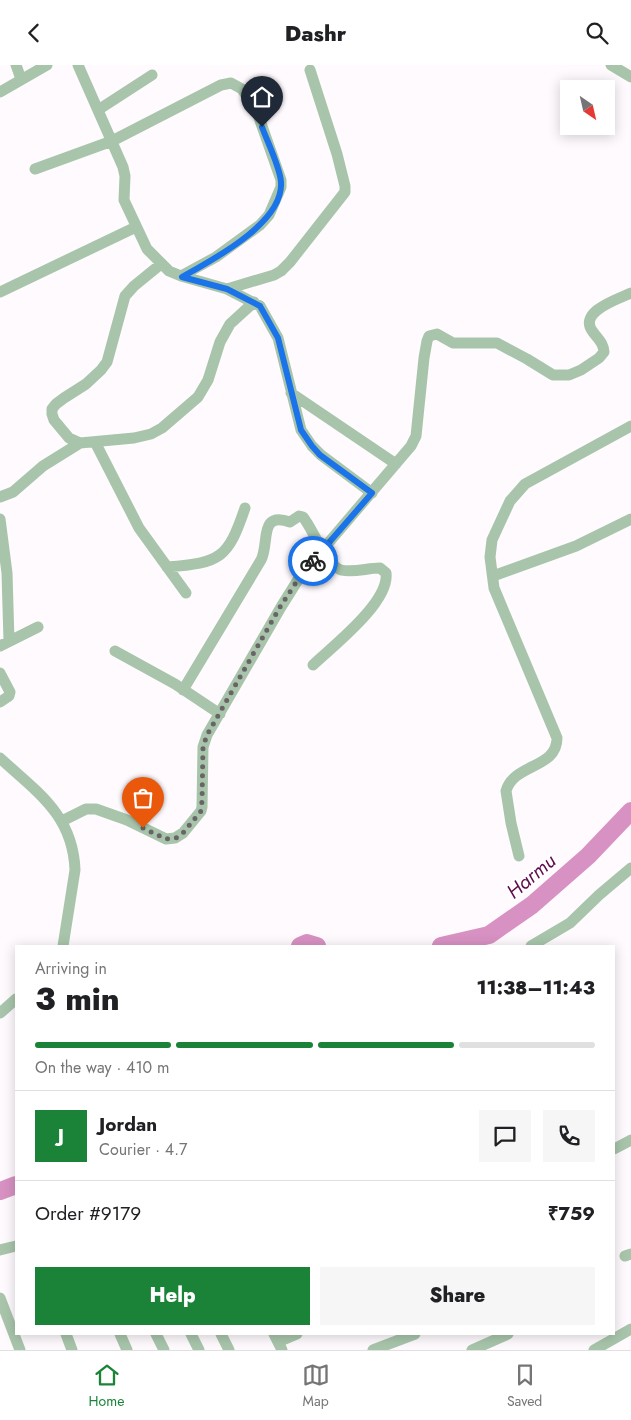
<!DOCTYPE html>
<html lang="en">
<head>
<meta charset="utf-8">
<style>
	body { margin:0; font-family:Jost,sans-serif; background:#f6f6f6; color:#202124; height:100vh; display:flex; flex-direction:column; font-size:19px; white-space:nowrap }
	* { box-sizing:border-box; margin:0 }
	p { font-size:16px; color:#757577 }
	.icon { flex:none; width:28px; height:28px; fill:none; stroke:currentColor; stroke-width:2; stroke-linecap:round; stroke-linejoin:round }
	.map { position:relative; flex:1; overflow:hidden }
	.side { position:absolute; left:15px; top:880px; width:600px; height:390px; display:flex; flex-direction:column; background:#fff; border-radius:0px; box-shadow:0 2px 12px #0003 }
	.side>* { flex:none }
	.needle { width:32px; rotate:146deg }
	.tools { position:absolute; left:560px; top:15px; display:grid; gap:10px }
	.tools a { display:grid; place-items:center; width:55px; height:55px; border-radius:0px; background:#fff; box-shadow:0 2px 12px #0003; font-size:25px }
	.pin { position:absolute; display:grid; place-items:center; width:42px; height:42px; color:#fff; margin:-51px -21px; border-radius:50% 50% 50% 0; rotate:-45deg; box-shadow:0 0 5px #0007 }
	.pin .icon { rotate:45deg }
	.courier { position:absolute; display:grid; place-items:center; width:50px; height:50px; margin:-25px; border:4px solid #1a73e8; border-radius:50%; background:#fff; color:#222; box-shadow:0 1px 6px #0007 }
	.headline em { font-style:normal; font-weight:800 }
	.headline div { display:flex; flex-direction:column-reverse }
	.headline { display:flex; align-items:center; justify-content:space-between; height:85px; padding:0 20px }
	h1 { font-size:32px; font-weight:800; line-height:38px }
	.bar { display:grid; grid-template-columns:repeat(4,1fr); gap:8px 5px; align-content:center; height:60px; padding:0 20px }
	.bar i { height:6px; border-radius:4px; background:#e0e0e0 }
	.bar .selected { background:#1b8338 }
	.bar p { grid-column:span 4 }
	.line { display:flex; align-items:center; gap:12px; padding:0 20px; border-top:1px solid #e0e0e0 }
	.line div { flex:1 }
	.round { display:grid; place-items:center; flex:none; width:52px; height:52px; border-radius:0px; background:#f6f6f6 }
	.cta { display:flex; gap:10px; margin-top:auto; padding:10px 20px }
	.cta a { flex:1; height:58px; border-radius:0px; background:#1b8338; color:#fff; font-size:20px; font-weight:800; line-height:58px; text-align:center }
	.cta a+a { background:#f6f6f6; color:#202124 }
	header { display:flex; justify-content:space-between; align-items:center; height:65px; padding:0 20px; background:#fff; font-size:22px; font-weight:800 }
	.dock { display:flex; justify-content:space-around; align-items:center; height:70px; border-top:1px solid #e0e0e0; background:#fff; font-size:14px; color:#757577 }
	.dock a { display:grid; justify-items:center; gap:2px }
	.dock .selected { color:#1b8338 }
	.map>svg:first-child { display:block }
</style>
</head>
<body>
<header><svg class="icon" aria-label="back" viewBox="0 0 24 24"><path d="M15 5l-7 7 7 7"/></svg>Dashr<svg class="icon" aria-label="search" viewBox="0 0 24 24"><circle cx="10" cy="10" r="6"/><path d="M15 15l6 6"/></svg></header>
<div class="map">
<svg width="631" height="1285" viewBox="0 0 631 1285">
	<rect width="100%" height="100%" fill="#fffafd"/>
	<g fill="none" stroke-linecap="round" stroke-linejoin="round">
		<path stroke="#d791c2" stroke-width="18" d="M300 881 307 878 317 881
			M441 881 489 870 532 840 588 791 631 746
			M0 1126 16 1120"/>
		<path stroke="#a8c5ab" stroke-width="11" d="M16 0 21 14
			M78 0 123 102 125 111 124 135 147 184 169 206 181 211 227 224 260 241 278 273 301 365 312 381 321 390 372 428
			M611 0 631 12
			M0 27 47 0
			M98 45 152 10
			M35 104 112 76 221 20 231 18 242 24 256 44 281 115V122L269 150 260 160 216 192 181 211
			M161 199 134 221 125 231 107 297 101 305 86 319 64 333 56 339 52 344V349L54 355 69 373 80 378 134 373 151 369 162 363 198 332 208 315 220 277 230 259 254 237
			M227 224 274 210 281 206 290 197 345 127V121L337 89 310 5
			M0 227 136 162
			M291 328 396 399
			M95 377 139 463 186 528
			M0 432 13 427 43 401 80 378
			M0 454 7 508 9 576
			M167 502C221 498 228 493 245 443
			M493 511 576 481 631 454
			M0 581 38 562
			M115 586 175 619 220 649
			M0 608 10 627 9 631 0 637
			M183 625 261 495C270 478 258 446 290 457L299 451 303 452C313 464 326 500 341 505 354 508 367 503 380 503L386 508C390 537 333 581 313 600
			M0 693C37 727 73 750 75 805L63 881
			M62 756 86 744H96L127 755 166 774 175 773 183 768 201 746 202 742 203 682 207 670 281 542 301 510 411 381 416 371 424 293 427 276 429 271 437 269 453 278H497L527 294 553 310H569L581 305 599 293 604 287C603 277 598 274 593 267 577 247 618 234 631 228
			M519 791 511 758 506 726C514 698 557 704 557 673L494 523 490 492 492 475 510 436 525 419 631 361
			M531 881 570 858 599 830 631 803
			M0 948 16 934
			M614 1084 631 1075
			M0 1185 16 1181
			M625 1191 631 1189
			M0 1233 20 1285
			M66 1269 72 1285
			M120 1269 127 1285
			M156 1269 164 1285
			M191 1269 199 1285
			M221 1269 229 1285
			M274 1269 282 1285
			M278 1277 297 1269
			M373 1285 415 1269
			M472 1285 508 1269
			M594 1285 631 1264"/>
	</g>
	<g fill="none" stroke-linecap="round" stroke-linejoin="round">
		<path stroke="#686467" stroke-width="5" stroke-dasharray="0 9" d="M143 763 166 774 176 773 183 768 201 746 202 736 203 682 207 670 280 542 301 510 313 496"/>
		<path stroke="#1a73e8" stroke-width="6" d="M262 62C267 76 280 102 281 117 284 158 212 195 182 212L227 224 260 241 278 273 301 365 312 381 320 390 372 428 313 496"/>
	</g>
	<g text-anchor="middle" stroke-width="4" stroke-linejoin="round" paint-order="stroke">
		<g font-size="20" font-style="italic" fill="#5e0a4d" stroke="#fff">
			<text transform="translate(531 811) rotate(-40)" y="7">Harmu</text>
		</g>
	</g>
</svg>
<div class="tools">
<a><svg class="needle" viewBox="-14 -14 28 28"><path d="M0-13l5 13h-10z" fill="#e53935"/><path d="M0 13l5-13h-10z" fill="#757577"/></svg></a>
</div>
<div class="pin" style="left:143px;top:763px;background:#ea580c"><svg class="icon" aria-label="bag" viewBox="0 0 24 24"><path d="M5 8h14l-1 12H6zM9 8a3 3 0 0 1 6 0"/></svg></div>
<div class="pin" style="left:262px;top:62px;background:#1f2937"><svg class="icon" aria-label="home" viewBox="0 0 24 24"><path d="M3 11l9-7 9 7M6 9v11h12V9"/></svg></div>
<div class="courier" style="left:313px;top:496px"><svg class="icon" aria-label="bike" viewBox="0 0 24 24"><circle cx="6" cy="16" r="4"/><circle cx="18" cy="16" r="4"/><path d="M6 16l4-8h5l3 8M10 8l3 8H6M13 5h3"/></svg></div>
<section class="side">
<div class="headline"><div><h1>3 min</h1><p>Arriving in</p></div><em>11:38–11:43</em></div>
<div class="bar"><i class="selected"></i><i class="selected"></i><i class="selected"></i><i></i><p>On the way · 410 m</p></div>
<div class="line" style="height:90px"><b class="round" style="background:#1b8338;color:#fff">J</b><div><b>Jordan</b><p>Courier · 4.7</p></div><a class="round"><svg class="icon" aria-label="chat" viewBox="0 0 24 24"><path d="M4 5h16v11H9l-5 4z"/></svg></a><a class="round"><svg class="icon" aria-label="phone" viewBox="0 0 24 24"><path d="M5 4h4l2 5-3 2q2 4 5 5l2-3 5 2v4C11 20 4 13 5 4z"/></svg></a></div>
<div class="line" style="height:65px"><div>Order #9179</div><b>₹759</b></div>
<div class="cta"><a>Help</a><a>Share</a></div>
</section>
</div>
<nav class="dock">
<a class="selected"><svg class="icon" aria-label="home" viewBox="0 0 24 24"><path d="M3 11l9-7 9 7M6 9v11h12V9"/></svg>Home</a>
<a><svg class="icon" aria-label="map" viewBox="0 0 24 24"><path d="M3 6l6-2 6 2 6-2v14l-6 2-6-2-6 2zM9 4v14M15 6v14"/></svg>Map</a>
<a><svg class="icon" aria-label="saved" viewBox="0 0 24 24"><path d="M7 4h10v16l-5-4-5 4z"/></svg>Saved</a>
</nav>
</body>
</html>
